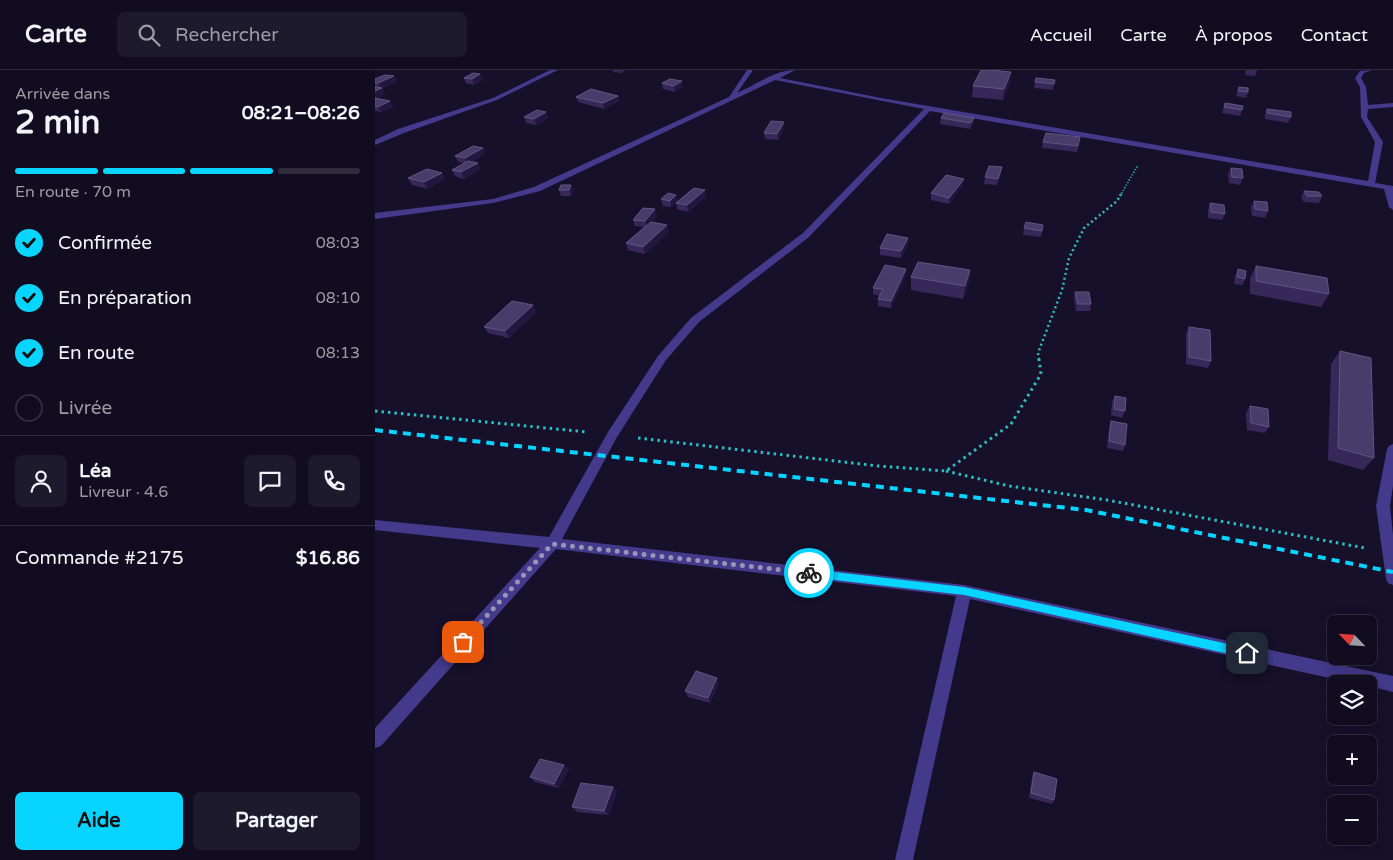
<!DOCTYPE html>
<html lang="fr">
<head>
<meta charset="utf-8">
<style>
	body { margin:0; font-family:"Varela Round",sans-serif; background:#1e1a2d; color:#f1f3f6; height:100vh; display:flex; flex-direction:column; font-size:19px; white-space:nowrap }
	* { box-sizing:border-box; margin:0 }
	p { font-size:16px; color:#9c9ba5 }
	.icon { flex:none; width:28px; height:28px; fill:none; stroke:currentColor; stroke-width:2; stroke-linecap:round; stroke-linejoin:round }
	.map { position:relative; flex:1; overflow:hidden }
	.drawer { display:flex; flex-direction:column; background:#110c20; width:375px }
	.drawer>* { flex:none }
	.needle { width:32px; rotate:295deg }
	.fabs { position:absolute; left:952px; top:545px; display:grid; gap:10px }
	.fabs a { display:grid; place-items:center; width:50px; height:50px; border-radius:8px; background:#110c20; box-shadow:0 2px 12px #0003,0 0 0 1px #302c3e; font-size:25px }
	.pin { position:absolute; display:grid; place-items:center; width:42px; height:42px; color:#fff; margin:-21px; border-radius:10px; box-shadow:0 2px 8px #0006 }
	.courier { position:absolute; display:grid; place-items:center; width:50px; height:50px; margin:-25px; border:4px solid #07d4ff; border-radius:50%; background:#fff; color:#222; box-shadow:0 1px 6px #0007 }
	.head em { font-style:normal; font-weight:700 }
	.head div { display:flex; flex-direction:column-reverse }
	.head { display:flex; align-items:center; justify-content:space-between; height:85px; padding:0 15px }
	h1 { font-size:32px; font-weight:700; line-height:38px }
	.bar { display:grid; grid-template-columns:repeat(4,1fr); gap:8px 5px; align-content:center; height:60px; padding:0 15px }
	.bar i { height:6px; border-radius:4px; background:#302c3e }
	.bar .on { background:#07d4ff }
	.bar p { grid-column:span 4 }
	.line { display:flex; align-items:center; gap:12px; padding:0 15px; border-top:1px solid #302c3e }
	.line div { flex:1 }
	.round { display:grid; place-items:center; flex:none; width:52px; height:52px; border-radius:8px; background:#1e1a2d }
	ol { padding:0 15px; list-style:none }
	li { display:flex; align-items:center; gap:15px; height:55px }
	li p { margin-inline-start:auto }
	li .icon { padding:5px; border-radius:50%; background:#07d4ff; color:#111; stroke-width:4 }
	li:last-child { color:#9c9ba5 }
	li i { width:28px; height:28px; border:2px solid #302c3e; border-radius:50% }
	.primary-button { display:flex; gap:10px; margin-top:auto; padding:10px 15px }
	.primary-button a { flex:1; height:58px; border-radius:8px; background:#07d4ff; color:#111; font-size:20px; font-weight:700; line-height:58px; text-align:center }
	.primary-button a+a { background:#1e1a2d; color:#f1f3f6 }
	header { display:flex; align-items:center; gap:30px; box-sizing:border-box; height:70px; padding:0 25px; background:#110c20; border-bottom:1px solid #302c3e }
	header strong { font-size:24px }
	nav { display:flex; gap:28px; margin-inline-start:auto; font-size:18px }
	.search { width:350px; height:45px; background:#1e1a2d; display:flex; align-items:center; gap:12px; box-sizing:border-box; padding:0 18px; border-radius:8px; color:#9c9ba5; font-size:19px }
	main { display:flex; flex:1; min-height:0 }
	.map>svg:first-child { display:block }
</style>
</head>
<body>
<header>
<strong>Carte</strong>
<div class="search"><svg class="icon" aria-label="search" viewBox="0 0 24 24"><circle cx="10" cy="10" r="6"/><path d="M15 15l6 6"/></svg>Rechercher</div>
<nav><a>Accueil</a><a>Carte</a><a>À propos</a><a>Contact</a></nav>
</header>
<main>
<section class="drawer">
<div class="head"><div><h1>2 min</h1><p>Arrivée dans</p></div><em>08:21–08:26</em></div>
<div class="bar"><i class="on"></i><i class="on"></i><i class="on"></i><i></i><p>En route · 70 m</p></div>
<ol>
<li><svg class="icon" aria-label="check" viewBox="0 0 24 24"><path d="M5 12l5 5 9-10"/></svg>Confirmée<p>08:03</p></li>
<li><svg class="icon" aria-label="check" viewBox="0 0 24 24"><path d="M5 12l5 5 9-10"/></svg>En préparation<p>08:10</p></li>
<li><svg class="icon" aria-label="check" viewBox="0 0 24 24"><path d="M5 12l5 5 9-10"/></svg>En route<p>08:13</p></li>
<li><i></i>Livrée</li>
</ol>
<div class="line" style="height:90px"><a class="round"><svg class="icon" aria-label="person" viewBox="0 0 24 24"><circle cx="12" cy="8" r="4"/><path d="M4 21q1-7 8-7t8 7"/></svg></a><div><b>Léa</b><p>Livreur · 4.6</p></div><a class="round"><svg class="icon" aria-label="chat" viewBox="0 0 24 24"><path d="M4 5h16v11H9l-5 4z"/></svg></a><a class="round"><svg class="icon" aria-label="phone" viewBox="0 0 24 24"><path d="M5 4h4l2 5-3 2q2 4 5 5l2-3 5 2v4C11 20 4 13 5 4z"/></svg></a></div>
<div class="line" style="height:65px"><div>Commande #2175</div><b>$16.86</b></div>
<div class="primary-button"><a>Aide</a><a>Partager</a></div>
</section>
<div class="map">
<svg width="1018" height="790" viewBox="0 0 1018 790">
	<rect width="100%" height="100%" fill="#17102b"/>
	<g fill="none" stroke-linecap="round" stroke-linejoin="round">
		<path stroke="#2cbfc1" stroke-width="2" stroke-dasharray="1 2" stroke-linecap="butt" d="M745 126 763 95"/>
		<path stroke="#2cbfc1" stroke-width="2.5" stroke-dasharray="2 3" stroke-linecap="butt" d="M664 290 663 283 687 220 694 188 709 158 742 131 746 124"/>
		<path stroke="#2cbfc1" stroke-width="3" stroke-dasharray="2.5 4" stroke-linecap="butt" d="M0 341 212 362
			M263 368 503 396 571 401 636 354 666 304 664 289
			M571 401 634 416 732 430 990 478"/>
		<path fill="#433a8c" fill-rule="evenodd" d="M175 0H183L122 30 29 63 0 75V70L23 59 118 28Z
			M372 0H378L362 23C381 15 400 0 420 0L405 8 506 28 993 111 1000 72 986 47 985 17 980 8 985 1 997 0 989 3 986 8 991 17 993 35 1018 33V37L993 39 992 47 1008 72 1000 113 1018 116V140L1014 137 1009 119 555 41 434 167 324 252 291 290 242 367 187 469 589 515 1018 606V622L994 616V614H982L595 529 538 790H520L581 526 181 479 6 676 0 678V658L165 478 0 460V450L174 467 233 362 283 286 316 248 428 163 549 39 400 10 165 121 118 133 0 149V143L118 129 159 117 354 27Z
			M1018 374V416L1015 436 1018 465V515L1013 513 1011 509 1001 436 1012 379 1014 376Z"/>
		<path stroke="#07d4ff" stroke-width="4" stroke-dasharray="8 6" stroke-linecap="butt" d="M0 360 711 440 1018 502"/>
	</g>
	<path fill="#362859" d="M238 0H250L246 3 238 2Z
		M871 0H882L880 6 870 5Z
		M105 4 108 10 99 15 91 13 89 8Z
		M19 6 22 12 7 18 10 24 0 28V9Z
		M680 10 678 20 659 18 660 12Z
		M287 13 308 17 300 22 288 19Z
		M635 13 628 30 597 27 598 16Z
		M864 17 873 22 871 28 861 26Z
		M243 26 244 31 229 39 203 32 201 27Z
		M0 28 18 37 6 42 0 41Z
		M850 33 867 40 865 46 847 43Z
		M892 39 916 47 913 53 890 49V45Z
		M171 42 173 48 161 55 151 53 149 47Z
		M566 48H599V53L595 59 565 54Z
		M409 58 403 70 390 69 389 63Z
		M705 67 702 82 667 78 668 72Z
		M108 78 110 84 97 92 103 93 105 99 89 109 80 106 77 100 89 93 83 92 80 86Z
		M856 98 868 108 865 115 854 113 853 104Z
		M67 103 70 109 52 119 37 115 33 108Z
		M626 104 622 115 609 114 610 107Z
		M186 115 198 121 196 126H186L184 120Z
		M588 115 574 134 556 130V123Z
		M330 120 331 127 313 142 302 139 301 133 296 137 288 136 286 129 303 131Z
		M929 121 947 126 944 133 929 132 926 128Z
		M879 131 893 141 890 148 877 146 876 137Z
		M835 133 850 144 847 150 833 148V140Z
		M282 146 277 152 292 155 294 162 270 184 253 180 251 173 269 157 260 156 258 150Z
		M668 155 666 167 648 165 649 158Z
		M533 174 526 188 505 185V178Z
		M881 196 954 224 946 237 875 224V208Z
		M531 199V205L516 238 503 236V229L505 226 498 224V218Z
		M863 199 870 209 867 215 859 214 860 206Z
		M595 200 594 213 588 229 536 220V207Z
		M700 222 716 234 715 241H701L699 228Z
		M158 235 161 242 134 268 113 263 109 257Z
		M814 257 836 291 833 298 811 294V264Z
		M965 281 999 388 988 400 953 390 956 294Z
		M740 326 750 341 747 348 736 345 737 332Z
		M875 336 894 357 890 363 872 360 871 343Z
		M736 351 750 375 748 381 732 378 734 358Z
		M344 613 335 633 313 627 310 621Z
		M194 699 184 718 160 712 155 707Z
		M659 702 679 730 677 734 654 728 657 707Z
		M238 717 242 721 234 745 202 742 197 737Z"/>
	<path fill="#22173f" d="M636 2 635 13 628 30 629 19Z
		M105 4 108 10 99 15 97 9Z
		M19 6 22 12 7 18 10 24 0 28V21L6 18 3 13Z
		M307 11 308 17 300 22 299 16Z
		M243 26 244 31 229 39 228 33Z
		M15 31 18 37 6 42 3 37Z
		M171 42 173 48 161 55 159 49Z
		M599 48V53L595 59 596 53Z
		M409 52V58L403 70 402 64Z
		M108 78 110 84 93 94 90 88Z
		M103 93 105 99 89 109 86 102Z
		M627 97 626 104 622 115 623 109Z
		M67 103 70 109 52 119 49 112Z
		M589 109 588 115 574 134V128Z
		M196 115 198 121 196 126 194 120Z
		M330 120 331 127 313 142 312 135Z
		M301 125 303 131 296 137 295 131Z
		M280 139 282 146 272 158 270 151Z
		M292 155 294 162 270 184 268 177Z
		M533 168V174L526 188V181Z
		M531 199V205L516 238V231Z
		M595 200 594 213 588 229 590 216Z
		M158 235 161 242 134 268 130 261Z
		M342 608 344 613 335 633 333 628Z
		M189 695 194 699 184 718 179 714Z
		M238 717 242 721 234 745 229 741Z"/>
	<path fill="#483c6b" stroke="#605582" d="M606 0H615L636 2 629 19 598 16Z
		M98 3 105 4 97 9 89 8Z
		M10 5 19 6 3 13H0V9Z
		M661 8 680 10 679 14 660 12Z
		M295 9 307 11 299 16 287 13Z
		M0 17H1L7 18 0 21Z
		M864 17 873 18V22L863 21Z
		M216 19 243 26 228 33 201 27Z
		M0 28 15 31 3 37 0 36Z
		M850 33 868 36 867 40 849 37Z
		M892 39 916 42V47L892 43Z
		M162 40 171 42 159 49 149 47Z
		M569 43 599 48 596 53 566 48Z
		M396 51 409 52 402 64 389 63Z
		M671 63 705 67 703 76 668 72Z
		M98 76 108 78 90 88 80 86Z
		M93 91 103 93 86 102 77 100Z
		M614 96 627 97 623 109 610 107Z
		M856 98 867 99 868 108 857 107Z
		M52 99 67 103 49 112 33 108Z
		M571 105 589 109 574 128 556 123Z
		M186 115H196L194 120H184Z
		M319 118 330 120 312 135 301 133Z
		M929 121 944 122 947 126H932Z
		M293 123 301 125 295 131 286 129Z
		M879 131 892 132 893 141 880 139Z
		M835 133 849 135 850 144 836 142Z
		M268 138 280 139 270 151 258 150Z
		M276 152 292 155 268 177 251 173Z
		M651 152 668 155 667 161 649 158Z
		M512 164 533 168 526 181 505 178Z
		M543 192 595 200 590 216 536 207Z
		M510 195 531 199 516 231 503 229 508 219 498 218Z
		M881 196 952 208 954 224 881 211Z
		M863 199 871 201 870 209 862 207Z
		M700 222H714L716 234H703Z
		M137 231 158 235 130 261 109 257Z
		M814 257 835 260 836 291 814 287Z
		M965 281 996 288 999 388 963 378Z
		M740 326 751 328 750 341 739 339Z
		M875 336 893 339 894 357 876 353Z
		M736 351 752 354 750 375 734 371Z
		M321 601 342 608 333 628 310 621Z
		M165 689 189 695 179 714 155 707Z
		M659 702 682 709 679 730 656 723Z
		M206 713 238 717 229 741 197 737Z"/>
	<path fill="#07d4ff" d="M434 499 589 517 872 578 877 583 872 588 589 525 434 507 429 503Z"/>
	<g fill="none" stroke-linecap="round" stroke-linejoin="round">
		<path stroke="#9a94b5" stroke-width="5" stroke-dasharray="0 9" d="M88 572 177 474 434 503"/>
	</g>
</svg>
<div class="fabs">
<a><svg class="needle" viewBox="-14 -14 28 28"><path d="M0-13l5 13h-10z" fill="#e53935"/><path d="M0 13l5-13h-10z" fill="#9c9ba5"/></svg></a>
<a><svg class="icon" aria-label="layers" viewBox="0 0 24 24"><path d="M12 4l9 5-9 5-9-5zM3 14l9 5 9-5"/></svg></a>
<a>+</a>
<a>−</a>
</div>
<div class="pin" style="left:88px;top:572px;background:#ea580c"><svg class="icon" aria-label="bag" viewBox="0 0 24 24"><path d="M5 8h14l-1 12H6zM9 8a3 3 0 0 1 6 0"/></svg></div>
<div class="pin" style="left:872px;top:583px;background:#1f2937"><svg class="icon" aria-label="home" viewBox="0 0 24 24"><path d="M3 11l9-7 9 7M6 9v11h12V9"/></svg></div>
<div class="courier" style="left:434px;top:503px"><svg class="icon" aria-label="bike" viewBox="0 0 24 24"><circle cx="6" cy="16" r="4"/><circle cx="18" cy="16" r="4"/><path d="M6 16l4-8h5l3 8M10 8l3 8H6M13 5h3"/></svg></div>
</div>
</main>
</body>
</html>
